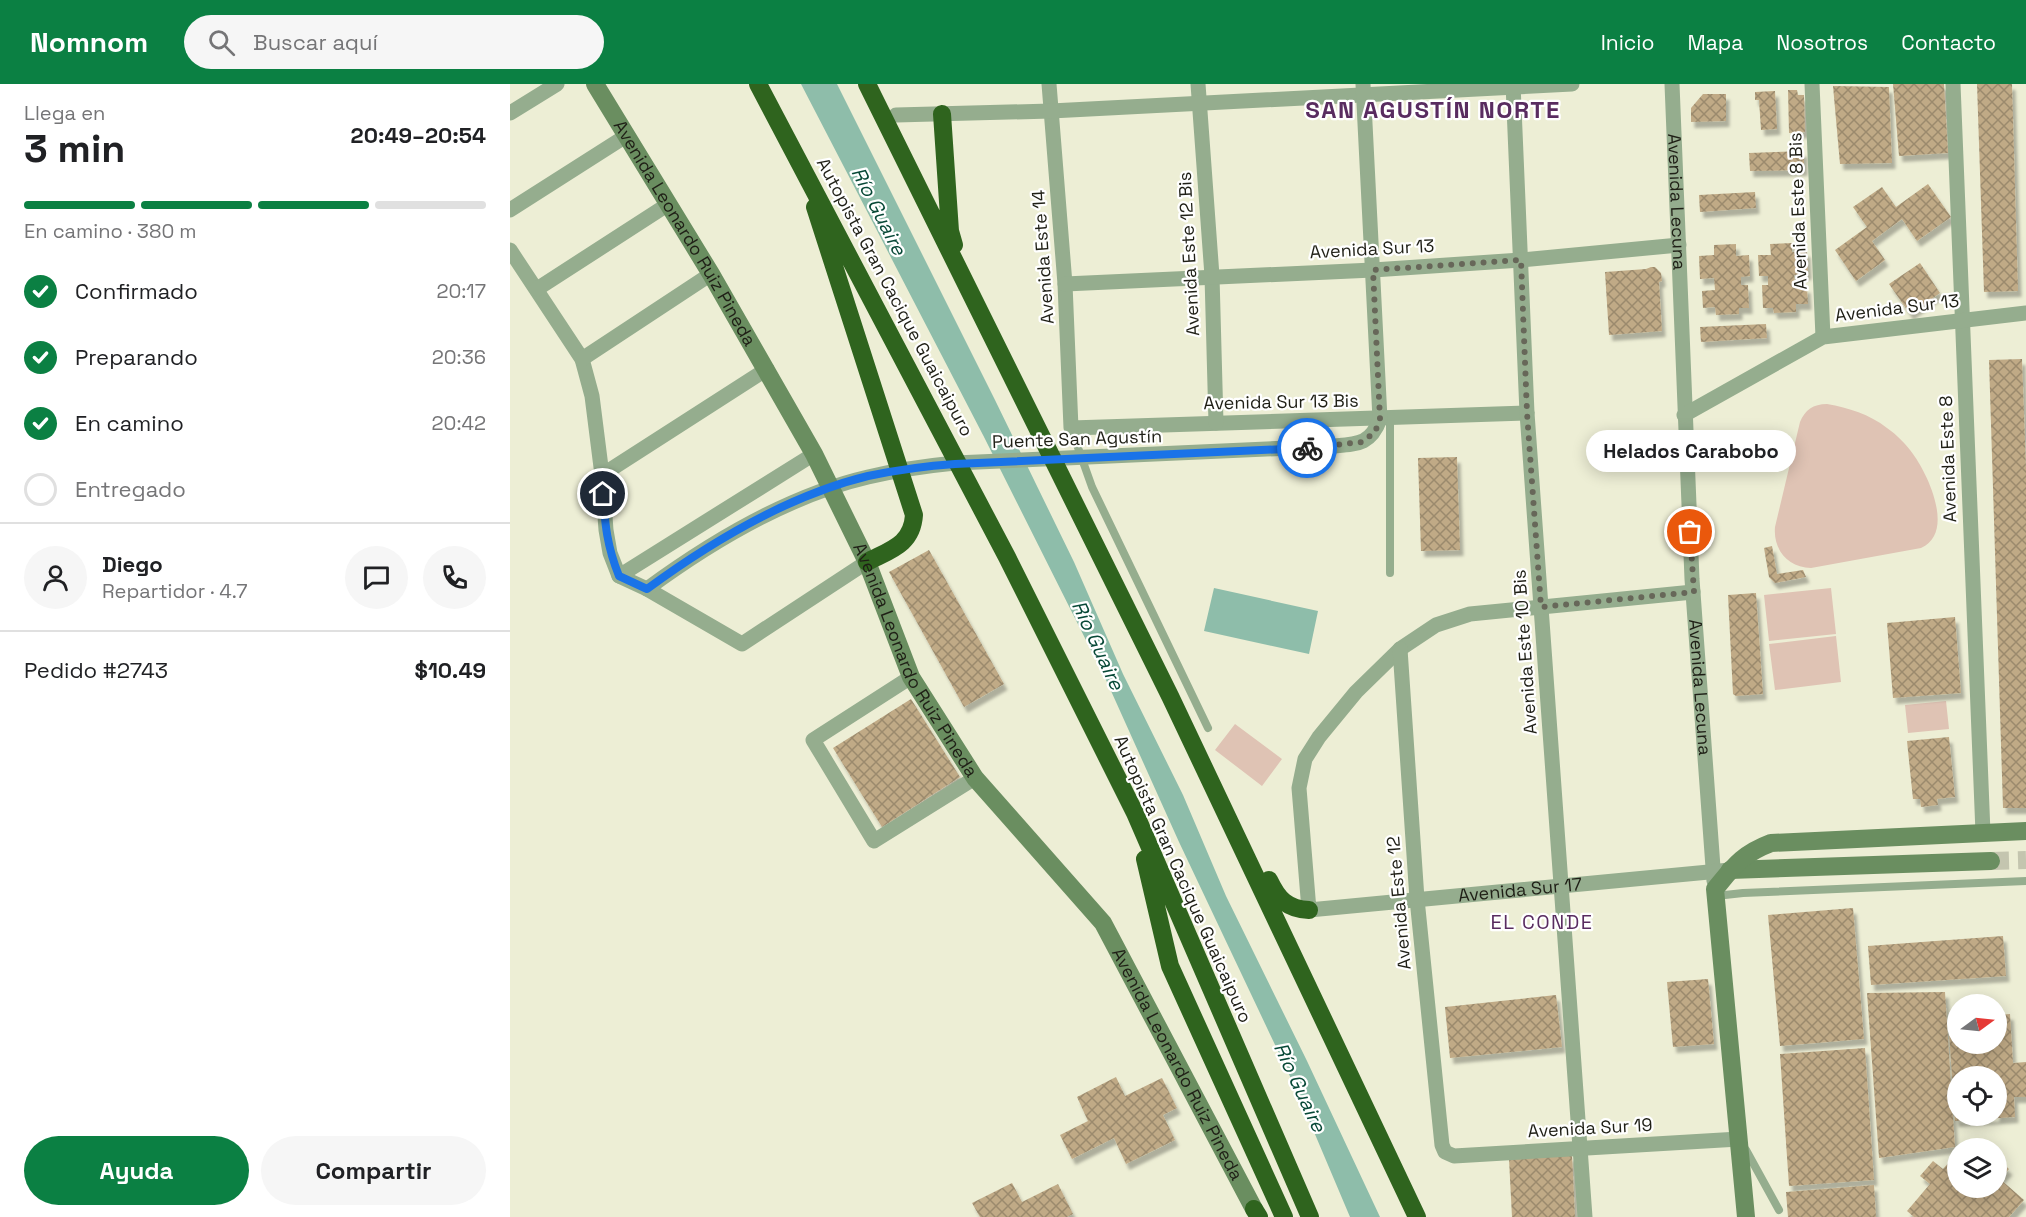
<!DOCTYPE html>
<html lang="es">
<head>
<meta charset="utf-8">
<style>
	body { margin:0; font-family:"Space Grotesk",sans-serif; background:#f6f6f6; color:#202124; height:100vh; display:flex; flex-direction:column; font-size:22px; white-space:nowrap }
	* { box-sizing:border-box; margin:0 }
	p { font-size:20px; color:#757577 }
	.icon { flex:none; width:33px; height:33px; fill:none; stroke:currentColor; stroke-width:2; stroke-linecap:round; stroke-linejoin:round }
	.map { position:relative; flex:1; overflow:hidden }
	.side { display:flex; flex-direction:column; background:#fff; width:510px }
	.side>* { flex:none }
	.needle { width:39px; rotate:75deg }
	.buttons { position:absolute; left:1437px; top:910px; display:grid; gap:12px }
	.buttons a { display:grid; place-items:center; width:60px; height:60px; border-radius:50%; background:#fff; box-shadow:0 3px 15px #0003; font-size:30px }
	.pin { position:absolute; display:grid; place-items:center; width:51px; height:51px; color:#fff; margin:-26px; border:3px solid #fff; border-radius:50%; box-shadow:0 2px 6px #0007 }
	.courier { position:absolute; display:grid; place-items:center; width:60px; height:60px; margin:-30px; border:4px solid #1a73e8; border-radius:50%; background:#fff; color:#222; box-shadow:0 2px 8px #0007 }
	.bubble { position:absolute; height:42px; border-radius:21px; background:#fff; box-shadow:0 3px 15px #0003; font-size:20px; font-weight:600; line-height:42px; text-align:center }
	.head em { font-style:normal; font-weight:600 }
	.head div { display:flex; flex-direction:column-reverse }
	.head { display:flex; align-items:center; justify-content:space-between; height:102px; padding:0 24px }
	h1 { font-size:39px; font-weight:600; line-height:45px }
	.bar { display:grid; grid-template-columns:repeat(4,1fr); gap:9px 6px; align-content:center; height:72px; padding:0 24px }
	.bar i { height:8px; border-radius:4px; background:#e0e0e0 }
	.bar .current { background:#0b8043 }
	.bar p { grid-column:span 4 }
	.line { display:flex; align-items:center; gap:15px; padding:0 24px; border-top:2px solid #e0e0e0 }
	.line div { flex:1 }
	.round { display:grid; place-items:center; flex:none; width:63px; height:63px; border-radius:32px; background:#f6f6f6 }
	ol { padding:0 24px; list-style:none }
	li { display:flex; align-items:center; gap:18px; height:66px }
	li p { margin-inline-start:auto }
	li .icon { padding:6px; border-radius:50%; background:#0b8043; color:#fff; stroke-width:4 }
	li:last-child { color:#757577 }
	li i { width:33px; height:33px; border:3px solid #e0e0e0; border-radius:50% }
	.button { display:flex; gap:12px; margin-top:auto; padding:12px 24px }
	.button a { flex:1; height:69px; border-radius:36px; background:#0b8043; color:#fff; font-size:24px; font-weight:600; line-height:69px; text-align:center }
	.button a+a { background:#f6f6f6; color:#202124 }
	header { display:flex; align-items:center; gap:36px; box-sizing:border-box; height:84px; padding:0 30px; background:#0b8043; color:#fff }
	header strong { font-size:28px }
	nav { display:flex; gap:33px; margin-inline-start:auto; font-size:21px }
	.search { width:420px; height:54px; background:#f6f6f6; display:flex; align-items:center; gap:15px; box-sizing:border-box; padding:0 21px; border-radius:33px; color:#757577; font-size:22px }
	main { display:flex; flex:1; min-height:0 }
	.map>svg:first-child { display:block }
</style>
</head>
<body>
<header>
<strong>Nomnom</strong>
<div class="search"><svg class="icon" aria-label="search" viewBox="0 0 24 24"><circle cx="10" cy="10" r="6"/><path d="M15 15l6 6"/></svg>Buscar aquí</div>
<nav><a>Inicio</a><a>Mapa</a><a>Nosotros</a><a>Contacto</a></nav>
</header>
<main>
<section class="side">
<div class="head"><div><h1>3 min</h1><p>Llega en</p></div><em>20:49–20:54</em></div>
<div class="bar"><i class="current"></i><i class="current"></i><i class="current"></i><i></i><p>En camino · 380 m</p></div>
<ol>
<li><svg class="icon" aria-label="check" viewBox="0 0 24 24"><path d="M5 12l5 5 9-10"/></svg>Confirmado<p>20:17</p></li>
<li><svg class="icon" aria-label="check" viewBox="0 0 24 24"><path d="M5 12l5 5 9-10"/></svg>Preparando<p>20:36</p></li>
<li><svg class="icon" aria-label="check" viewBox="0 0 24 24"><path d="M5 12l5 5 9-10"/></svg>En camino<p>20:42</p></li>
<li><i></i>Entregado</li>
</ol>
<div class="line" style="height:108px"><a class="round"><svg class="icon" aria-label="person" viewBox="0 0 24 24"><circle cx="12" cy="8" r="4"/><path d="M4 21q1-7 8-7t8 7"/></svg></a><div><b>Diego</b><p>Repartidor · 4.7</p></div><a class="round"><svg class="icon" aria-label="chat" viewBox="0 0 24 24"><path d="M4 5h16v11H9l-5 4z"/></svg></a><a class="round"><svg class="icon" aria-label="phone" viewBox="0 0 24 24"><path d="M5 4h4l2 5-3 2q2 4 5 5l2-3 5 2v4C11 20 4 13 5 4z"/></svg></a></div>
<div class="line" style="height:78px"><div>Pedido #2743</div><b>$10.49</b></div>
<div class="button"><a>Ayuda</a><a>Compartir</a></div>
</section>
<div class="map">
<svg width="1516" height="1133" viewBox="0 0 1516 1133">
	<defs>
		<pattern id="building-cross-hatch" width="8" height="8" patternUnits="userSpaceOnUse" patternTransform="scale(1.5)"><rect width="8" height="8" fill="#c0aa86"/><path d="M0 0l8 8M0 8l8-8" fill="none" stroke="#9b8a6d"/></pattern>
		<filter id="shadow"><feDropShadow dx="3.5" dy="6" stdDeviation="1.5" flood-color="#0004"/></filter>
	</defs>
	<rect width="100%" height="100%" fill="#edeed5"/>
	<path fill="#dfc3b4" d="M1317 320C1339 324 1359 330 1377 344 1387 351 1396 360 1403 370 1419 392 1445 449 1411 464L1301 484C1278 483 1263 466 1265 443L1290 338C1295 326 1303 320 1317 320Z
		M1321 504 1326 550 1259 557 1254 511Z
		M1326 552 1331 598 1265 606 1259 560Z
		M1436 617 1439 645 1398 649 1395 621Z
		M725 640 772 675 752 702 705 666Z"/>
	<path fill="#8ebdaa" d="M291 0H327L485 316 564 478 613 590 673 711 716 812 797 977 870 1133H840L785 1003 669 758 597 598 473 351Z
		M704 504 808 527 799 570 694 547Z"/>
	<path fill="url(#building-cross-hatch)" fill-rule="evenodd" filter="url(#shadow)" d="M1383 0H1434L1438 69 1389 72Z
		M1467 0H1502L1508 207 1474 208Z
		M1323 2 1379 3 1382 79 1330 80Z
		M1278 6H1287L1288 11H1294L1295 48 1279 49Z
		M1265 7 1267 45 1251 46 1249 16H1245V8Z
		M1193 10H1216V37L1181 38V24Z
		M1294 67V86L1240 87 1239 69Z
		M1418 100 1441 133 1407 157 1392 135 1362 157 1375 176 1346 197 1325 166 1357 143 1343 123 1372 103 1386 123Z
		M1245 108 1246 124 1190 128 1189 111Z
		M1282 159V168L1297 167 1298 190 1284 191 1285 203H1297L1298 220H1286V228L1264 229 1263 224H1253L1252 201H1258V192H1249L1248 171H1261L1260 160Z
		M1226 160V172L1239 171 1240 192 1231 193V201H1238L1239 224H1229V230L1206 231 1205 223 1193 224 1192 207 1205 206 1204 194 1190 195 1189 172 1204 171V161Z
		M1410 179 1430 209 1400 230 1379 200Z
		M1141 183H1145L1151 189 1152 197 1149 198 1152 247 1099 251 1095 188 1136 185Z
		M1256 240 1257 254 1191 258 1190 243Z
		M1512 275 1516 385V724H1493L1479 276Z
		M947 373 950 466 911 467 908 374Z
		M1262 462 1267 490 1293 486 1296 493 1265 499 1259 493 1254 464Z
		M419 466 494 600 454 623 379 488Z
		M1246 509 1253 610 1226 612 1223 610 1218 511Z
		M1445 533 1451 609 1383 614 1377 539Z
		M401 615 450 693 372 743 323 664Z
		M1439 653 1445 713 1427 715 1428 721 1411 723 1410 715H1403L1397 657Z
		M1343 824 1354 955 1270 962 1258 831Z
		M1493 852 1496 892 1361 901 1358 862Z
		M1198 895 1204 960 1163 963 1157 898Z
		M1435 908 1445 1063 1369 1074 1357 909Z
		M1046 911 1052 963 940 974 935 923Z
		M1500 930 1503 979 1516 978V1013H1504L1505 1033 1445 1037 1438 934 1448 933V960H1486V931ZM1448 993H1486V1032H1448Z
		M1355 964 1364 1096 1279 1102 1270 970Z
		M606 993 615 1012 652 994 667 1024 653 1031 665 1056 616 1080 604 1054 562 1075 550 1051 578 1037 567 1013Z
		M1448 1068V1104H1486V1074L1499 1085 1490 1095 1514 1116 1499 1133H1404L1397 1127 1420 1100 1410 1092 1423 1077 1433 1085Z
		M1062 1071 1065 1133H1002L999 1075Z
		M502 1099 512 1118 548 1100 563 1130 557 1133H470L462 1119Z
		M1364 1101 1366 1133H1278L1276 1108Z"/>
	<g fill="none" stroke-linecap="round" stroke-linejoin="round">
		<path stroke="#c4c5af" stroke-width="18" stroke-dasharray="18 9" stroke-linecap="butt" d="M1481 777 1516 776"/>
		<path stroke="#95ad8e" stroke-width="8" d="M880 335V489
			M561 344 582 403 698 644
			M1206 812 1233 809 1516 797
			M1236 1066 1269 1126"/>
		<g stroke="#95ad8e" stroke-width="15">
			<path d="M539 0 555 200 561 344 1017 329"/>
			<path d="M688 0 702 192 706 339"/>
			<path d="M1003 0 1017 329 1075 1133"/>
			<path id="s1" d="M1162 0 1182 495 1204 797"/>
			<path d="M1302 0 1313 253"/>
			<path d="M1443 0 1473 749"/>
			<path d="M0 29 47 0"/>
			<path d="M386 31 541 27 1062 0"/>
			<path d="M0 126 116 52"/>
			<path d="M0 166 72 275 82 312 92 391 96 446 100 469 109 492 137 505 232 560 357 478"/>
			<path d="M555 200 863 186 1011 176 1169 161"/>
			<path d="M27 205 157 121"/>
			<path d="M72 275 201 190"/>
			<path d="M1174 331 1313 253 1516 229"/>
			<path d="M92 391 257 285"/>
			<path d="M109 492 304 370"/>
			<path d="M137 505C201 458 280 411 358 393 387 386 415 382 445 379L824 362C848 360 861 360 870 335L853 0"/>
			<path id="s2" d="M1183 508 960 530 926 541 890 565 846 608 809 653 795 675 789 704 799 826 1220 786"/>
			<path d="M890 565 907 815 932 1061 935 1068 944 1072 1229 1055"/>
			<path d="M401 593 303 656 364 757 465 694"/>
		</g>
		<g stroke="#6a8e60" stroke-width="18">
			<path id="s3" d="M85 0 201 190 304 370 357 478 401 593 465 694 593 839 744 1125"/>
			<path d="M1220 786 1481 777"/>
			<path d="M1236 1133 1205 805C1224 782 1232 770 1261 759L1516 747"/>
		</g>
		<path stroke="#2f641e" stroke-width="18" d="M248 0 497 473 625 729 800 1133
			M357 0 660 612 907 1133
			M432 30 440 147 444 161
			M305 123 404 431C402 461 380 466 357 478
			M635 775 660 882 774 1133
			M759 796C768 815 777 825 799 826
			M744 1125 749 1133"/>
	</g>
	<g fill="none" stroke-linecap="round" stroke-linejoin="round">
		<path stroke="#676759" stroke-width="6" stroke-dasharray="0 10.8" d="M797 364 852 358 865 348 870 335 863 186 1011 176 1017 329 1031 523 1184 508 1180 448"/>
		<path stroke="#1a73e8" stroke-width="8" d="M93 410C95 441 97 462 109 492L137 505C201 458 280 411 358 392 387 386 415 382 445 380L797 364"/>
	</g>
	<g text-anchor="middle" stroke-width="4.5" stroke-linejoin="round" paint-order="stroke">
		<g font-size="18" fill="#1f1f16" stroke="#fff">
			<text dy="6" stroke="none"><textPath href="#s1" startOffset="118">Avenida Lecuna</textPath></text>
			<text transform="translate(1288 127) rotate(-92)" y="6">Avenida Este 8 Bis</text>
			<text dy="6" stroke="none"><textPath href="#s3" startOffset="174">Avenida Leonardo Ruiz Pineda</textPath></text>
			<text transform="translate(862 165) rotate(-3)" y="6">Avenida Sur 13</text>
			<text transform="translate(679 170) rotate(-93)" y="6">Avenida Este 12 Bis</text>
			<text transform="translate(533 173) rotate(-94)" y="6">Avenida Este 14</text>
			<text transform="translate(385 213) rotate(62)" y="6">Autopista Gran Cacique Guaicaipuro</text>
			<text transform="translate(1387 224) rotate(-7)" y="6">Avenida Sur 13</text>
			<text transform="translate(771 318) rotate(-1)" y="6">Avenida Sur 13 Bis</text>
			<text transform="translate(567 355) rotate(-2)" y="6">Puente San Agustín</text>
			<text transform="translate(1438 375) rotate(-92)" y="6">Avenida Este 8</text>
			<text transform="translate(1015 568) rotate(-94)" y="6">Avenida Este 10 Bis</text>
			<text dy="6" stroke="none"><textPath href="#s3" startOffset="660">Avenida Leonardo Ruiz Pineda</textPath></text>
			<text dy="6" stroke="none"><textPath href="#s1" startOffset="604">Avenida Lecuna</textPath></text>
			<text transform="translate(673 795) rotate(66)" y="6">Autopista Gran Cacique Guaicaipuro</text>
			<text dy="6" stroke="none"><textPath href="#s2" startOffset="813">Avenida Sur 17</textPath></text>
			<text transform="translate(889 819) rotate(-95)" y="6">Avenida Este 12</text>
			<text dy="6" stroke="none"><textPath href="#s3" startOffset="1146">Avenida Leonardo Ruiz Pineda</textPath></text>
			<text transform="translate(1080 1044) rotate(-3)" y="6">Avenida Sur 19</text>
		</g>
		<g font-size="20" font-style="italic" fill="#074836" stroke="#fff">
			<text transform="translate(369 127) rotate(63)" y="7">Río Guaire</text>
			<text transform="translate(588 561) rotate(65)" y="7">Río Guaire</text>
			<text transform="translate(790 1003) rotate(65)" y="7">Río Guaire</text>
		</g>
		<g font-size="20" letter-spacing="1.5" fill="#592c60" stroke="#fff">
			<text x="1032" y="845">EL CONDE</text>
		</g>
		<g font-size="24" font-weight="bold" letter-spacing="1.5" fill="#592c60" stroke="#fff">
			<text x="923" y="34">SAN AGUSTÍN NORTE</text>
		</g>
	</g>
</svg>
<div class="buttons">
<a><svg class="needle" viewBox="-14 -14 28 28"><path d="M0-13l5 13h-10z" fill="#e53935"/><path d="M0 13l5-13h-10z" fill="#757577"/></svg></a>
<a><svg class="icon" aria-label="locate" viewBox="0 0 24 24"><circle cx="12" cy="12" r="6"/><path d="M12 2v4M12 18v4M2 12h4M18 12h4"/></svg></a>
<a><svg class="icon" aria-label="layers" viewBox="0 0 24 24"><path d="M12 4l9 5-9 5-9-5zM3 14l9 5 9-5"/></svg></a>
</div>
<div class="pin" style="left:1180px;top:448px;background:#ea580c"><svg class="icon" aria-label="bag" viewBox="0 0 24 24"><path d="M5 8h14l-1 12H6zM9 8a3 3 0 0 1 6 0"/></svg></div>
<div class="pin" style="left:93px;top:410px;background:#1f2937"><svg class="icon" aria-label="home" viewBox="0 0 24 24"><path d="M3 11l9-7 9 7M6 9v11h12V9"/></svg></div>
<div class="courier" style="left:797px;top:364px"><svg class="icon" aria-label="bike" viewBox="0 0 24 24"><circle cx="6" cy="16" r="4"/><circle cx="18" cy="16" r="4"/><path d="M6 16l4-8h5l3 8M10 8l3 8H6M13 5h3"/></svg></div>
<div class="bubble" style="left:1076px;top:346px;width:210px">Helados Carabobo</div>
</div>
</main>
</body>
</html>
